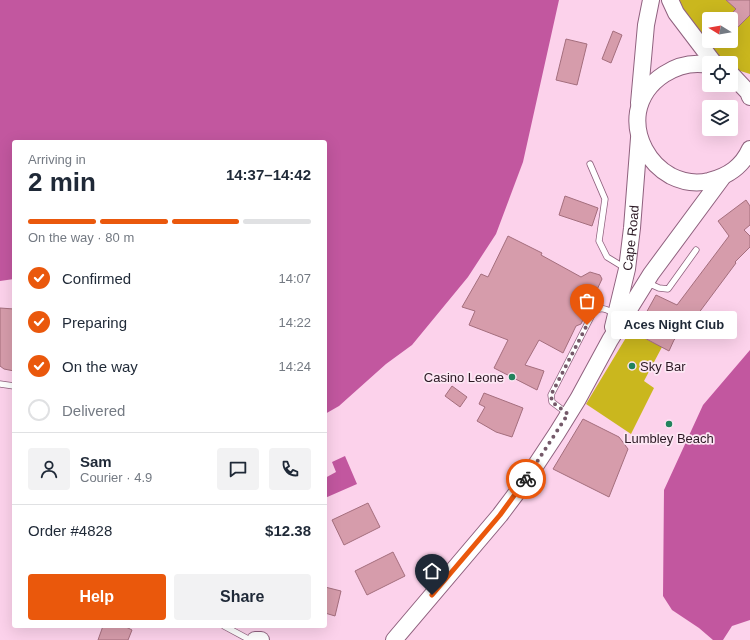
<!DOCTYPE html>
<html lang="en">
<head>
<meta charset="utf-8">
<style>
	body { margin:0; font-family:Helvetica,sans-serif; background:#f2f2f3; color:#1f2937; height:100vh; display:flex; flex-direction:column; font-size:15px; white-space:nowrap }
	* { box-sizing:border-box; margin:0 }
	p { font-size:13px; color:#747a83 }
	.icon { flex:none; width:22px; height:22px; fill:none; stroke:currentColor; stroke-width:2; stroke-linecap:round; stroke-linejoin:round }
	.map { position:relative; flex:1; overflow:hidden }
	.drawer { position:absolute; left:12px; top:140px; width:315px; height:488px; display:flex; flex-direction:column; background:#fff; border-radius:4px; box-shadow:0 4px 16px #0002 }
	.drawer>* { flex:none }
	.needle { width:26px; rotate:281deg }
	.tools { position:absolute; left:702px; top:12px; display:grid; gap:8px }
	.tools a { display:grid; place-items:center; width:36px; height:36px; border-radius:4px; background:#fff; box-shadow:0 4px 16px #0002; font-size:20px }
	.pin { position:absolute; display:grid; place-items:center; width:34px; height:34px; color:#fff; margin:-41px -17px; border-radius:50% 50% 50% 0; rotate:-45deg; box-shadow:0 0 4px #0007 }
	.pin .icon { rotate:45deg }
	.courier { position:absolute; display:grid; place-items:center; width:40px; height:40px; margin:-20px; border:3px solid #ea580c; border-radius:50%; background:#fff; color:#222; box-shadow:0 1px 5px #0007 }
	.bubble { position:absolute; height:28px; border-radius:4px; background:#fff; box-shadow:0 4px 16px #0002; font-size:13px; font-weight:700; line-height:28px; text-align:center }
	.headline em { font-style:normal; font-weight:700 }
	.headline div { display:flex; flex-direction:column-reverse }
	.headline { display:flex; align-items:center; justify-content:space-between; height:68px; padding:0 16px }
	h1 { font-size:26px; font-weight:700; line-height:30px }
	.bar { display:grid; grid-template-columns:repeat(4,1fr); gap:6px 4px; align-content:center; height:48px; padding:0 16px }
	.bar i { height:5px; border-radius:3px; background:#e0e1e3 }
	.bar .on { background:#ea580c }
	.bar p { grid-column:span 4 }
	.line { display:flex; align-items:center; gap:10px; padding:0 16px; border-top:1px solid #e0e1e3 }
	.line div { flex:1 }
	.round { display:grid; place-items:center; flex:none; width:42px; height:42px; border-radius:4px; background:#f2f2f3 }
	ol { padding:0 16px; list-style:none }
	li { display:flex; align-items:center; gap:12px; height:44px }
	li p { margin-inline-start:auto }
	li .icon { padding:4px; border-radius:50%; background:#ea580c; color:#fff; stroke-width:4 }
	li:last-child { color:#747a83 }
	li i { width:22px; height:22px; border:2px solid #e0e1e3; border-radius:50% }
	.button { display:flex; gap:8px; margin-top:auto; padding:8px 16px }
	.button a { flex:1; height:46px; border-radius:4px; background:#ea580c; color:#fff; font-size:16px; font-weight:700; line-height:46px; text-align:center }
	.button a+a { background:#f2f2f3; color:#1f2937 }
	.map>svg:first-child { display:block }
</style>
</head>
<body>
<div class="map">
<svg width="750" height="640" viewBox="0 0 750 640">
	<rect width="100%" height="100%" fill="#fcd2eb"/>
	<path fill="#cab71e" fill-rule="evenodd" d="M675 0H750V74L731 68V63H721ZM709 19H731V41H709Z
		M630 331 662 347 644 381 654 388 631 434 586 404Z"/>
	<path fill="#c2579f" d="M0 0H559L523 162 496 234 468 277 412 345 386 364 339 406 325 414V142H14V279L0 281Z
		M750 350V620L732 626 723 640H713L699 628 672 610 663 596 664 490 703 405Z
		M345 456 357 484 325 498V478L336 472 332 462Z"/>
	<path fill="#d69cab" stroke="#a46e7d" d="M726 0H750V15L731 34V14L736 9Z
		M613 31 622 35 611 63 602 59Z
		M566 39 587 44 577 85 556 80Z
		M565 196 598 208 592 226 559 215Z
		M746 200 750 206V225L744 230 750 236V247L735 262 736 263 695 318 674 340 669 351 635 333 656 295 677 305 729 236 718 221Z
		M508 236 542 253 541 255 581 277 590 272 600 275 602 279 581 324 576 326 563 353 539 340 525 365 544 371 537 390 494 368 508 340 469 325 475 311 462 307 481 274 488 277Z
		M0 308 14 309V371L4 369 0 366Z
		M452 386 467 397 460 407 445 396Z
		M484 393 523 408 512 437 496 432 477 421 485 407 479 404Z
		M583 419 619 437 628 449 609 497 553 469Z
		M368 503 380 527 344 545 332 520Z
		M393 552 405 576 367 595 355 571Z
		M325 587 341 591 335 616 325 613Z
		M103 626H124L132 630 128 640H98Z"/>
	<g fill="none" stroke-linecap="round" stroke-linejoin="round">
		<g stroke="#8f617e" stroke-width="7">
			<path id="lane" d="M590 164 605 199 599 241 607 257 625 268
				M648 283 659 288 668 289 696 250
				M0 384 14 386
				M568 414 552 402 551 395 594 311C601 306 607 310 614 313
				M224 626 250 640"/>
		</g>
		<g stroke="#8f617e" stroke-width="18">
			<g id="secondary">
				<path d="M670 0 676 13 714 63"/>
				<path d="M709 65C678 59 644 80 638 112 634 138 649 164 671 176 683 182 696 184 709 181 728 176 742 167 750 149"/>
				<path d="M731 74 748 92 750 97"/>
				<path d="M639 103 646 25 651 0"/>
				<path id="s1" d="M613 327 627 269 632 228 639 138"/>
				<path d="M255 640H261"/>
				<path d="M394 640 500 515 524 483 557 433 578 399 610 340 651 274 722 178"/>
			</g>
		</g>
		<use href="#lane" stroke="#fff" stroke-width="5.5"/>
		<use href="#secondary" stroke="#fff" stroke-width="16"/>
	</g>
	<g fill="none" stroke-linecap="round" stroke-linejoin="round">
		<path stroke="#745969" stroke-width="4" stroke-dasharray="0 7.2" d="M526 479 568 414 552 402 551 395 587 325"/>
		<path stroke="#ea580c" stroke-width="5" d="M432 595 500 515 526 479"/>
	</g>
	<g fill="#21835c" stroke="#fce6f3" stroke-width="1.5">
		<circle cx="632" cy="366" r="4"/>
		<circle cx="512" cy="377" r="4"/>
		<circle cx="669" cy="424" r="4"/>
	</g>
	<g text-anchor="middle" stroke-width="3.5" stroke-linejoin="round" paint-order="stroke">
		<g font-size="13" fill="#2a1823" stroke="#fce6f3">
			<text dy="5" stroke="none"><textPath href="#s1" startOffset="91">Cape Road</textPath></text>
		</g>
		<g font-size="13" fill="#2a1823" stroke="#fce6f3" text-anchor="start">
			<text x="640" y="371">Sky Bar</text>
			<text x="504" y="382" text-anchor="end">Casino Leone</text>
			<text x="669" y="443" text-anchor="middle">Lumbley Beach</text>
		</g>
	</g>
</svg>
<div class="tools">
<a><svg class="needle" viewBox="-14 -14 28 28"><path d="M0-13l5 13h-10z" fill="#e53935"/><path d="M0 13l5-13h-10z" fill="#747a83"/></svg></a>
<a><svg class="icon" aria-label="locate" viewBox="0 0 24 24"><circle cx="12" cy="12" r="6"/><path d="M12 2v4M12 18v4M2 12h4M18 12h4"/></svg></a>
<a><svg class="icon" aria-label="layers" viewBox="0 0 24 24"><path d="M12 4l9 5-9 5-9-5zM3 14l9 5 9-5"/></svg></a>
</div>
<div class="pin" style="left:587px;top:325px;background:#ea580c"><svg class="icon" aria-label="bag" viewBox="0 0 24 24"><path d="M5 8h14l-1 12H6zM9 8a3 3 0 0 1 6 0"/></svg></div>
<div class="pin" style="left:432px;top:595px;background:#1f2937"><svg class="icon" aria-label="home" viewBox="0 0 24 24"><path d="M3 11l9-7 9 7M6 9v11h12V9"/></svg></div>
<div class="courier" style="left:526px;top:479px"><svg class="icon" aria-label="bike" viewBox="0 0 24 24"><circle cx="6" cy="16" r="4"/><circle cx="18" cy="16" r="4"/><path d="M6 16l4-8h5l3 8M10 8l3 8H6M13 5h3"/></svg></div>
<div class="bubble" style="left:611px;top:311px;width:126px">Aces Night Club</div>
<section class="drawer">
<div class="headline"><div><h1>2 min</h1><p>Arriving in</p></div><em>14:37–14:42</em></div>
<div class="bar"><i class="on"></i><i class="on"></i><i class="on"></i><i></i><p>On the way · 80 m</p></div>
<ol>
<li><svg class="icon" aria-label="check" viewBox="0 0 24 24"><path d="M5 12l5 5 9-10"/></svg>Confirmed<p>14:07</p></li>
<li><svg class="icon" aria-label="check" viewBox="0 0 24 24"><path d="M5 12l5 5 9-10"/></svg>Preparing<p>14:22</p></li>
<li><svg class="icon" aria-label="check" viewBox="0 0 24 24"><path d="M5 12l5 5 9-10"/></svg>On the way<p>14:24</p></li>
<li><i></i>Delivered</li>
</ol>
<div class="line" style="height:72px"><a class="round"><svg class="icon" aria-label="person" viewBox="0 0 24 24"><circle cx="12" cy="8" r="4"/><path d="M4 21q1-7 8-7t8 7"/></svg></a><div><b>Sam</b><p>Courier · 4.9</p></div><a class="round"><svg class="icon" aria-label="chat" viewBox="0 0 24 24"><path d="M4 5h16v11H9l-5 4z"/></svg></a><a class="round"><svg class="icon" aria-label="phone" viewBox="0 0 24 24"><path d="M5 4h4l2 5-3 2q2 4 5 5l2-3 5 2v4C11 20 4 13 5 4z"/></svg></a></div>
<div class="line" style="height:52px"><div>Order #4828</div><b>$12.38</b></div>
<div class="button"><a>Help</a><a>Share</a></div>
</section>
</div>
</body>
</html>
